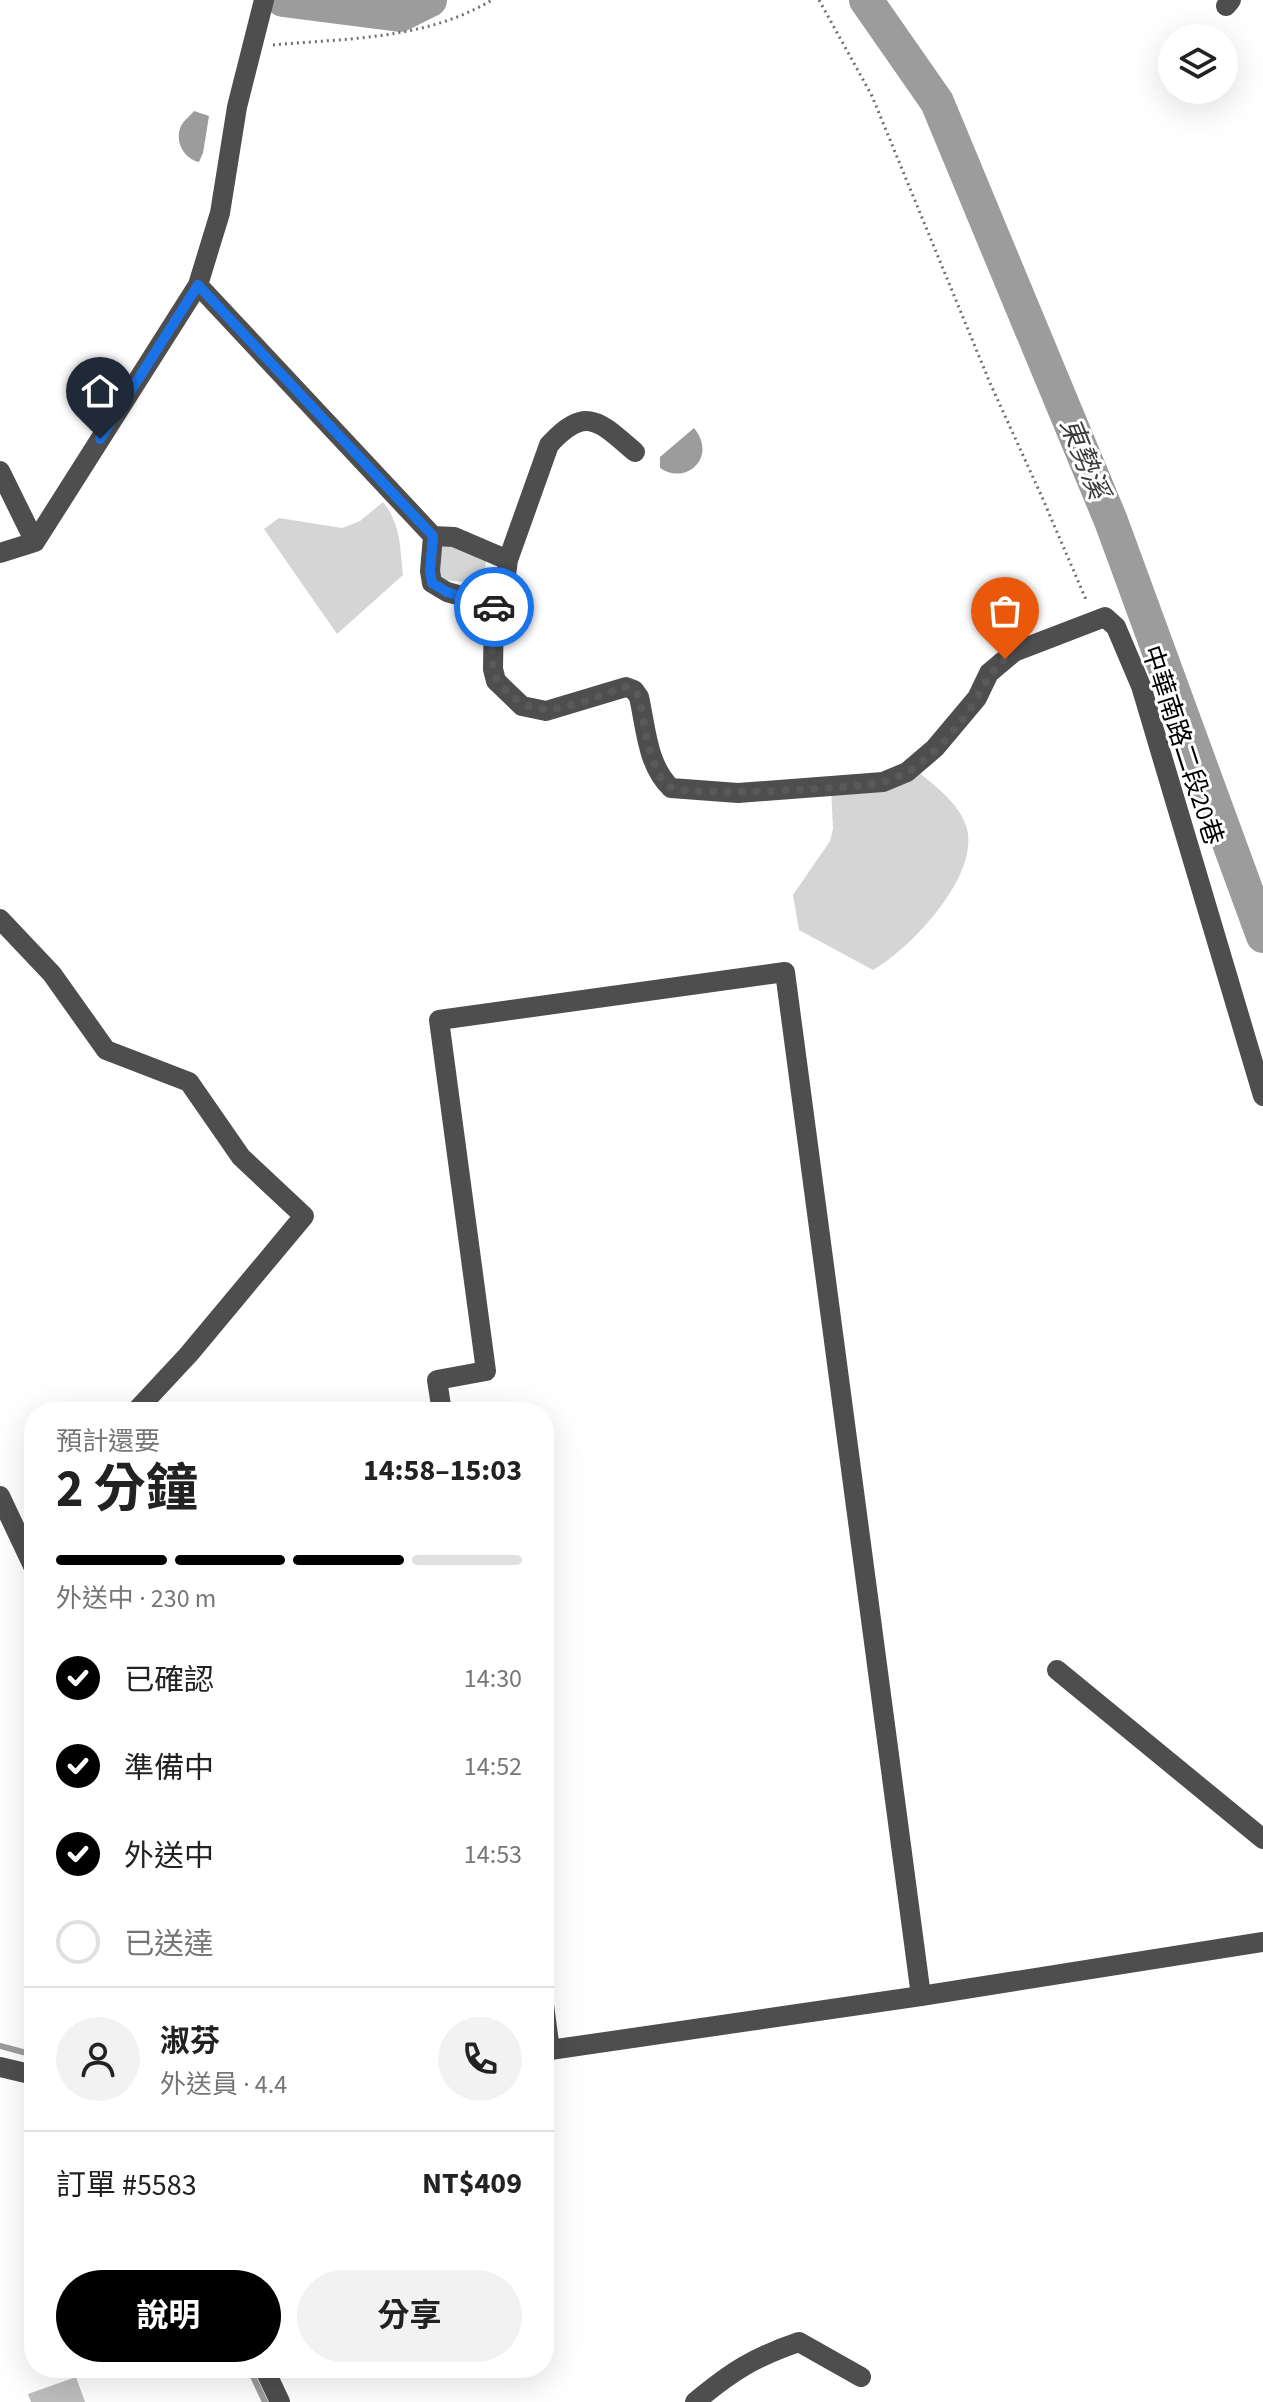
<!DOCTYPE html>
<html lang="zh-TW">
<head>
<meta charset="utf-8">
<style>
	body { margin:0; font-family:"Source Sans 3","Noto Sans TC",sans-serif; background:#f2f2f2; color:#222; height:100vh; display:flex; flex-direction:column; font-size:30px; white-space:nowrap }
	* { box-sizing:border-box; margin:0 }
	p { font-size:26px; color:#767676 }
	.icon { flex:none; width:44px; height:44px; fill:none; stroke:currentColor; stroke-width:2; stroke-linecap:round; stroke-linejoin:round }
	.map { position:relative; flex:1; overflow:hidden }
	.side { position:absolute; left:24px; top:1402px; width:530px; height:976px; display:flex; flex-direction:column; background:#fff; border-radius:32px; box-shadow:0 8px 32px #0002 }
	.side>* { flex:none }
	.tools { position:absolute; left:1158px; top:24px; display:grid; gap:16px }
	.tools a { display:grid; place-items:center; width:80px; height:80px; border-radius:50%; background:#fff; box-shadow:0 8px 32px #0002; font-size:40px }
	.pin { position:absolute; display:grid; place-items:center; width:68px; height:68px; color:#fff; margin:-82px -34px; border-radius:50% 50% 50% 0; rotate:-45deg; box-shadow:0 0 8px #0007 }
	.pin .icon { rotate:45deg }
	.courier { position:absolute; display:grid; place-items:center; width:80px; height:80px; margin:-40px; border:6px solid #1a73e8; border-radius:50%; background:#fff; color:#222; box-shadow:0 2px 10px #0007 }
	.overview em { font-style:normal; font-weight:700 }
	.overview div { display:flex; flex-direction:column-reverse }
	.overview { display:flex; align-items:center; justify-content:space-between; height:136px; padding:0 32px }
	h1 { font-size:52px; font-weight:700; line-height:60px }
	.bar { display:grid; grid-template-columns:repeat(4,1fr); gap:12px 8px; align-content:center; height:96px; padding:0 32px }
	.bar i { height:10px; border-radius:6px; background:#e0e0e0 }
	.bar .selected { background:#000 }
	.bar p { grid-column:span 4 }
	.line { display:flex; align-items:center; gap:20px; padding:0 32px; border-top:2px solid #e0e0e0 }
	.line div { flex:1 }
	.round { display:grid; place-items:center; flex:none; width:84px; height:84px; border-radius:42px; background:#f2f2f2 }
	ol { padding:0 32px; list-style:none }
	li { display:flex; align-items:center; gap:24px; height:88px }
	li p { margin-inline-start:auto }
	li .icon { padding:8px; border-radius:50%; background:#000; color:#fff; stroke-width:4 }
	li:last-child { color:#767676 }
	li i { width:44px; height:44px; border:4px solid #e0e0e0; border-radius:50% }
	.cta { display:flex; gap:16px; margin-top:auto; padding:16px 32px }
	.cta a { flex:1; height:92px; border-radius:48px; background:#000; color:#fff; font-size:32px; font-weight:700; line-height:92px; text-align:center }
	.cta a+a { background:#f2f2f2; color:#222 }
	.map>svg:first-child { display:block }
</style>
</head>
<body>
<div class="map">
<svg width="1263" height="2402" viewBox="0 0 1263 2402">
	<rect width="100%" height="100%" fill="#fff"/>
	<path fill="#d5d5d5" d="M383 502C401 524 400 548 403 575L337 634 264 529 279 518 342 528 360 521Z
		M430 530 486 559 484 584 435 579Z
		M911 766C931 783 960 802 967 829 979 877 910 949 873 970L799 930 793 895 830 841 833 829 831 788Z"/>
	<path fill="#9c9c9c" d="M194 111 209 116 203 153 199 162C184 159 174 141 181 126 183 121 190 116 194 111Z
		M694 428C718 457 686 486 660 468V457Z"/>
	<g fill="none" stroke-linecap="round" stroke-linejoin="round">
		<path stroke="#9c9c9c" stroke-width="6" d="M0 2046 34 2055
			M249 2368 265 2402"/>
		<path stroke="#9c9c9c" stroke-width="34" d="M283 0 400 15 430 0
			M866 0 937 102 1111 521 1263 936"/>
	</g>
	<path fill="#bebebe" d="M76 2377 85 2402H31L28 2394Z"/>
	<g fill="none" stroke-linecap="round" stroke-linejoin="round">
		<path stroke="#707070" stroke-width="3" stroke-dasharray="2 4" stroke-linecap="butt" d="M819 0 872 96 990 383 1042 497 1087 602
			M273 45C348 38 425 40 492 0"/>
		<path stroke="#4e4e4e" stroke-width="20" d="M1226 6 1231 0
			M198 285 433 536 454 537 508 560
			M0 471 35 542
			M433 536 430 571 432 583 447 592 494 605
			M0 553 35 542 198 285 220 213 237 107 264 0
			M494 605 493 669 496 681 522 706 546 711 626 687 634 690 639 697C646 728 647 765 671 788L738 793 883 782 907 772 935 748 977 698 989 673 1014 652 1105 617 1116 627 1141 686 1263 1096
			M494 605 504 590 508 560 549 445C586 404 600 422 635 452
			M0 919 52 974 106 1050 189 1082 241 1157 304 1216 189 1354 135 1412
			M442 1412 437 1380 486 1371 439 1020 785 972 921 1996
			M0 1496 34 1568
			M1057 1670 1263 1839
			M544 2005 550 2050 921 1996 1263 1942
			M0 2067 34 2075
			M264 2368 280 2402
			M695 2402C731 2372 754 2357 799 2342L861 2377"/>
	</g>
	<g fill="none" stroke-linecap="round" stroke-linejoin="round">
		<path stroke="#595959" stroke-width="8" stroke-dasharray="0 14.4" d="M494 607C494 627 491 649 493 669 495 681 502 686 510 694 541 726 589 698 626 687L634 690 639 697C644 719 650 776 670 787 688 797 858 789 883 782 890 780 899 776 906 773 933 757 961 725 977 698 987 681 990 672 1005 659"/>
		<path stroke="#1a73e8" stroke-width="10" d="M100 439 198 285 433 536 430 571 432 583 447 592 494 607"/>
	</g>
	<g text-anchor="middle" stroke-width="6" stroke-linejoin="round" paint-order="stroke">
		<g font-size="26" fill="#000" stroke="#fff">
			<text transform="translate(1183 745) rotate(72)" y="9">中華南路二段20巷</text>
		</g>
		<g font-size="28" font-style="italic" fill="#3d3d3d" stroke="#fff">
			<text transform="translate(1085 458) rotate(68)" y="10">東勢溪</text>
		</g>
	</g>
</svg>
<div class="tools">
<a><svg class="icon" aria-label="layers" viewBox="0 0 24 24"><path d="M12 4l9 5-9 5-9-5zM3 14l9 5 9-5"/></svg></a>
</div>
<div class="pin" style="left:1005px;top:659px;background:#ea580c"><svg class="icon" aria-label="bag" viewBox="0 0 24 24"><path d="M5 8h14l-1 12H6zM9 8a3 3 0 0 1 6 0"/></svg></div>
<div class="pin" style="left:100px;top:439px;background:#1f2937"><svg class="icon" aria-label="home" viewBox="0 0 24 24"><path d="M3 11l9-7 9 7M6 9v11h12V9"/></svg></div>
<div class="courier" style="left:494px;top:607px"><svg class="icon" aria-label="car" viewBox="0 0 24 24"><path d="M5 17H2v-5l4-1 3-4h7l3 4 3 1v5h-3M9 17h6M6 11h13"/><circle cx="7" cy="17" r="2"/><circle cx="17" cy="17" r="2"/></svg></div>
<section class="side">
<div class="overview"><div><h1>2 分鐘</h1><p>預計還要</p></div><em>14:58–15:03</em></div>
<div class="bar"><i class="selected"></i><i class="selected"></i><i class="selected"></i><i></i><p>外送中 · 230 m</p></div>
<ol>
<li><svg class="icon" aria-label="check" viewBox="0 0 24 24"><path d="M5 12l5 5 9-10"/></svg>已確認<p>14:30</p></li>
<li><svg class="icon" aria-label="check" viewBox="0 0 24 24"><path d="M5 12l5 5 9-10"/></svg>準備中<p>14:52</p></li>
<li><svg class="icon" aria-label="check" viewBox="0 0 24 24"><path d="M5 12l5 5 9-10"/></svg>外送中<p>14:53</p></li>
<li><i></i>已送達</li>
</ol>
<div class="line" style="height:144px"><a class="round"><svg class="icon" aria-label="person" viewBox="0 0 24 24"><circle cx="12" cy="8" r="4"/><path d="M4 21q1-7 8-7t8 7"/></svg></a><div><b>淑芬</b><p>外送員 · 4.4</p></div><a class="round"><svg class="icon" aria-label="phone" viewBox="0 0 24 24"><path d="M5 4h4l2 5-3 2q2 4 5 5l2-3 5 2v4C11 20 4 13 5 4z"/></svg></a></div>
<div class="line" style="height:104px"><div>訂單 #5583</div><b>NT$409</b></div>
<div class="cta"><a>說明</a><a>分享</a></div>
</section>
</div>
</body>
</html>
